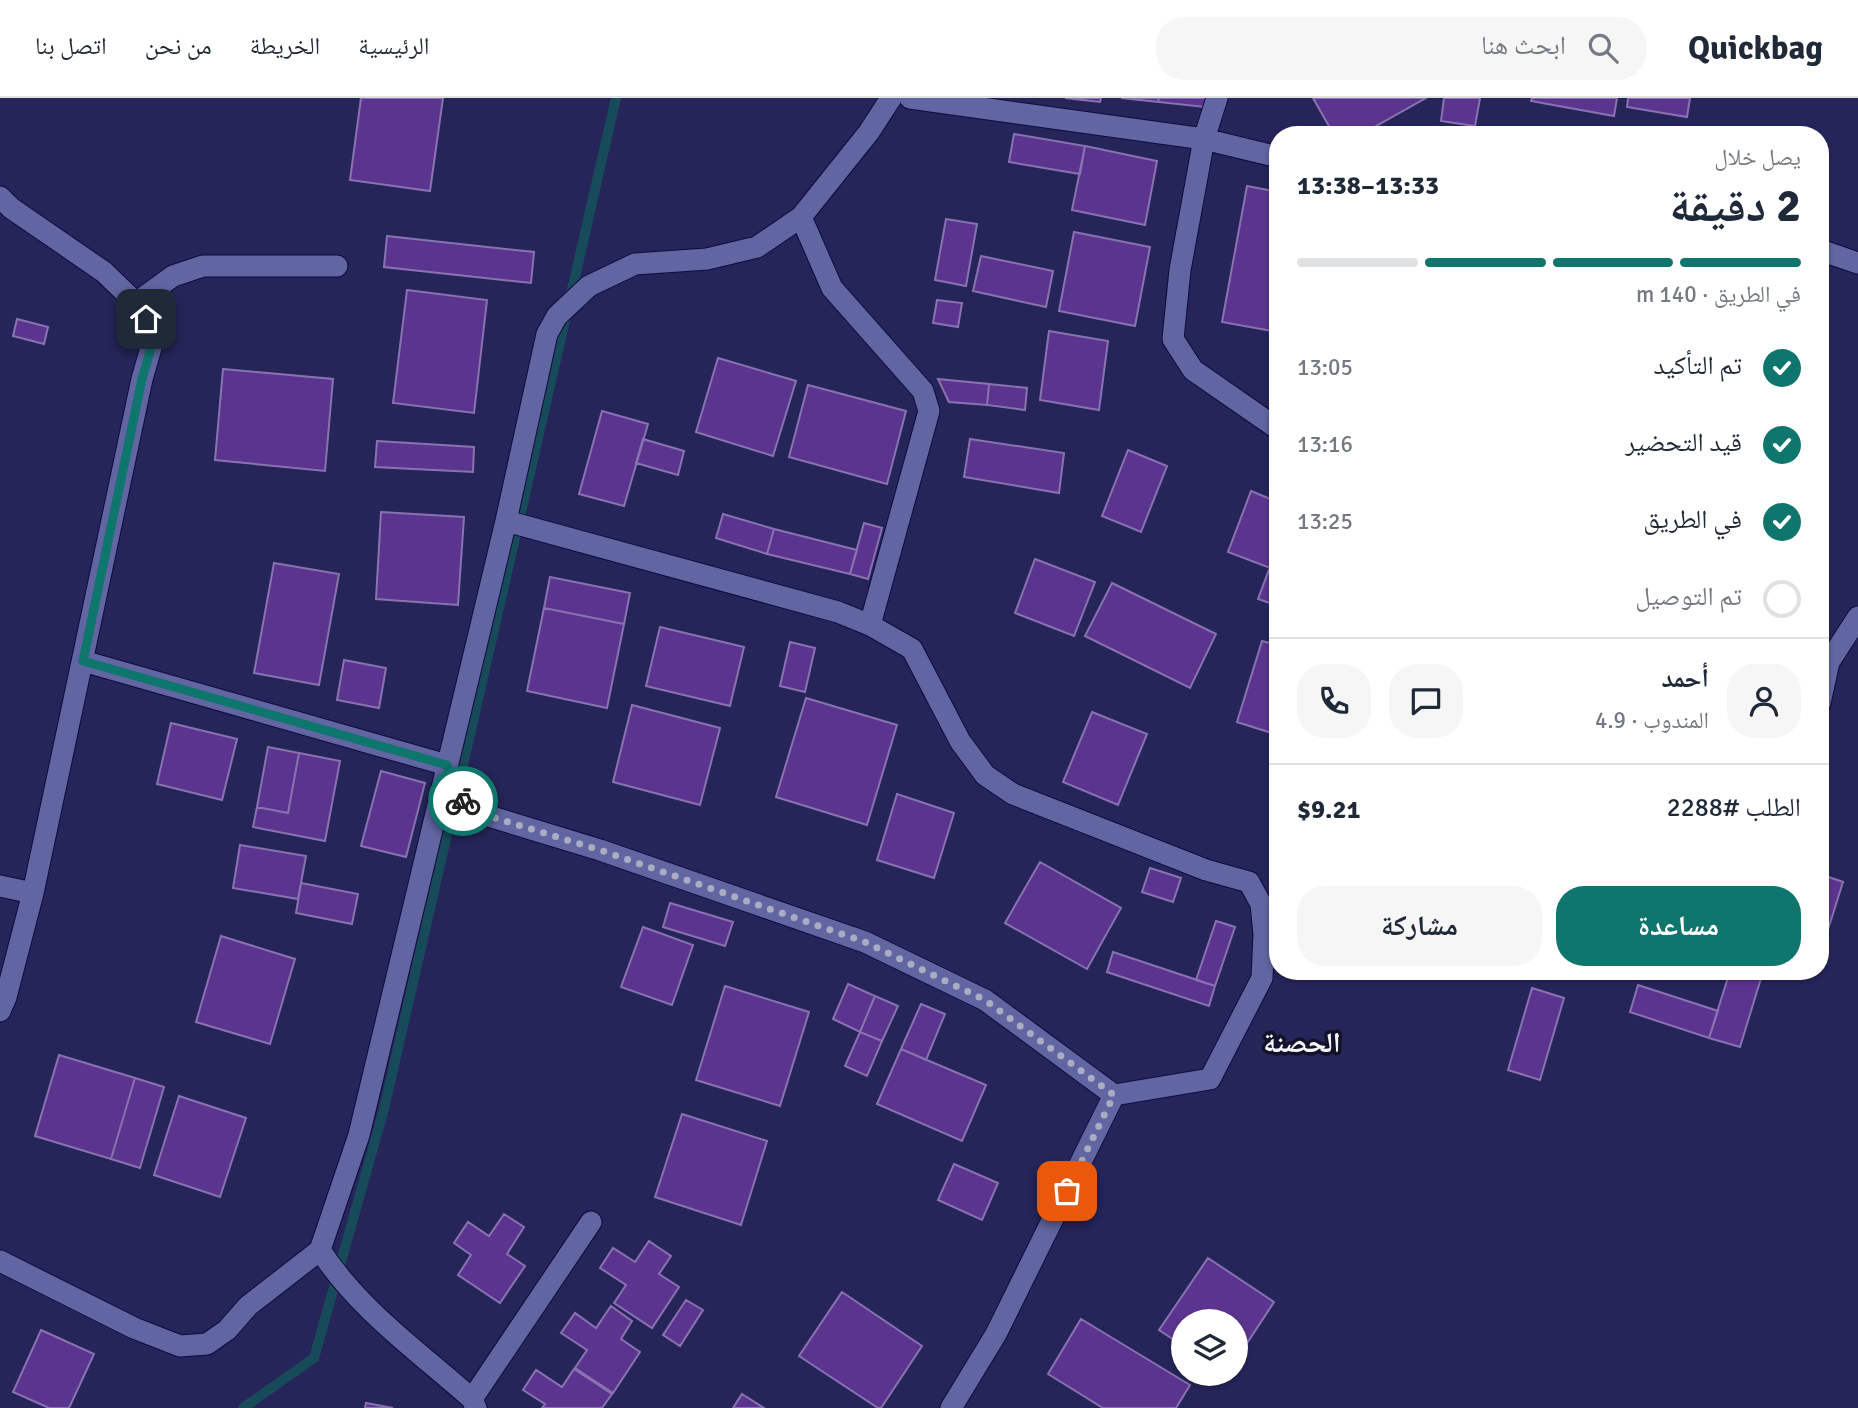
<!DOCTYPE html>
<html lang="ar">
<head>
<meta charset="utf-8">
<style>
	body { margin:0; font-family:Signika,"Noto Naskh Arabic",sans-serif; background:#f6f6f7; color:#1f2937; direction:rtl; height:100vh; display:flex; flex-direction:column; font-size:26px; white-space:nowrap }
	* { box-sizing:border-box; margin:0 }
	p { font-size:23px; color:#747a83 }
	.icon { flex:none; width:38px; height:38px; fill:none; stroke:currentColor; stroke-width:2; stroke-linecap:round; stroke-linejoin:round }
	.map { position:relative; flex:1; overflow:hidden; direction:ltr }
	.sheet { position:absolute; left:1269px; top:28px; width:560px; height:854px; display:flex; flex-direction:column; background:#fff; border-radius:28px; box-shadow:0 2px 5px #0004; direction:rtl }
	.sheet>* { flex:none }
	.tools { position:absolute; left:1171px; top:1211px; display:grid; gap:14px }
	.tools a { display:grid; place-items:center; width:77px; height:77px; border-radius:50%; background:#fff; box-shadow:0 2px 5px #0004; font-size:35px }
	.pin { position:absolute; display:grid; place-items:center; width:60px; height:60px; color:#fff; margin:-30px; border-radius:14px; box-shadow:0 4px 10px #0006 }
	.courier { position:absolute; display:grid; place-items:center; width:70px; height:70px; margin:-35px; border:5px solid #0f766e; border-radius:50%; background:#fff; color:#222; box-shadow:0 2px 9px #0007 }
	.overview em { font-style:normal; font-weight:700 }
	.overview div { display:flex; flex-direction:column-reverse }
	.overview { display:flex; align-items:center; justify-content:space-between; height:119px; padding:0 28px }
	h1 { font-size:46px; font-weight:700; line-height:52px }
	.bar { display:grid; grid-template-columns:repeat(4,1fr); gap:10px 7px; align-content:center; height:84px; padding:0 28px }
	.bar i { height:9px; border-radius:5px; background:#e0e1e3 }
	.bar .current { background:#0f766e }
	.bar p { grid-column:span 4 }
	.line { display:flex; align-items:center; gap:18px; padding:0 28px; border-top:2px solid #e0e1e3 }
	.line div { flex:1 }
	.round { display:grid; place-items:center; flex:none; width:74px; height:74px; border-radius:28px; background:#f6f6f7 }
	ol { padding:0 28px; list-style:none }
	li { display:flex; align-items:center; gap:21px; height:77px }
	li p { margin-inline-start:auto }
	li .icon { padding:7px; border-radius:50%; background:#0f766e; color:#fff; stroke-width:4 }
	li:last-child { color:#747a83 }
	li i { width:38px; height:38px; border:4px solid #e0e1e3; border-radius:50% }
	.button { display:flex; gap:14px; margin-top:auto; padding:14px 28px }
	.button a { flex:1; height:80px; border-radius:28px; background:#0f766e; color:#fff; font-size:28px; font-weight:700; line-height:80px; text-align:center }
	.button a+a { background:#f6f6f7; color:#1f2937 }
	header { display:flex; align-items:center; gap:42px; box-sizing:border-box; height:98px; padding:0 35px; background:#fff; border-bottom:2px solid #e0e1e3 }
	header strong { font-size:33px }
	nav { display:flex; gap:38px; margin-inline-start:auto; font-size:24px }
	.search { width:490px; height:63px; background:#f6f6f7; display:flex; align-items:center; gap:18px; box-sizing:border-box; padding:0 24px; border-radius:28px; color:#747a83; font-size:26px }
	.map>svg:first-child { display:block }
</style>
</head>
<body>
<header>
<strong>Quickbag</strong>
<div class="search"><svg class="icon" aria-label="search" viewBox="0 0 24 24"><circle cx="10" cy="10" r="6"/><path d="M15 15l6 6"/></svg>ابحث هنا</div>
<nav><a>الرئيسية</a><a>الخريطة</a><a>من نحن</a><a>اتصل بنا</a></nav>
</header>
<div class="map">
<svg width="1858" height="1310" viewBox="0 0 1858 1310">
	<rect width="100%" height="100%" fill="#26255a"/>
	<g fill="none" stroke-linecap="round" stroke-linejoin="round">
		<path stroke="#184b59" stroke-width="10" d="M243 1310 314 1260 384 1011 616 0"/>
	</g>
	<path fill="#5b348f" stroke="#8873b0" stroke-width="2" d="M361 0H443L430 93 350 82Z
		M1065 0H1101L1100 4Z
		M1121 0H1159L1158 4Z
		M1159 0H1208L1205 9 1158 4Z
		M1313 0H1426L1360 37H1334Z
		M1444 0H1480L1475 28 1441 23Z
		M1532 0H1617L1614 18 1531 3Z
		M1628 0H1690L1687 19 1627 9Z
		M1014 36 1085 48 1080 76 1009 64Z
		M1085 48 1157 63 1145 127 1072 112Z
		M1247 88 1278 94V234L1222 224Z
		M946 121 977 126 966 188 935 182Z
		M1074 134 1150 149 1135 228 1059 213Z
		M387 138 534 154 531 185 384 169Z
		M981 158 1053 173 1046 209 973 193Z
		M407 192 487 202 474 315 393 305Z
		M937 202 962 205 958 229 933 225Z
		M17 221 48 229 44 246 13 238Z
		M1049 233 1108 243 1099 312 1040 302Z
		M718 260 796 283 773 358 696 334Z
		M223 271 333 281 325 373 215 362Z
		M938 281 989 286 987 307 949 304Z
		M989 286 1027 290 1025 312 987 307Z
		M808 287 906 313 887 386 789 359Z
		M602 313 648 326 624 408 579 396Z
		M643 341 684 353 678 377 636 365Z
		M970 341 1064 355 1059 395 964 379Z
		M377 343 474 349 473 374 375 369Z
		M1128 352 1167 368 1141 434 1102 418Z
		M1251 393 1278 404V448L1270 470 1228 454Z
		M381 414 464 419 458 507 376 501Z
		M723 416 774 431 767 456 716 440Z
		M864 425 882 430 868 481 850 476Z
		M774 431 857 452 850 476 767 456Z
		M1278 448V508L1258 501Z
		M1035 461 1095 484 1074 538 1015 515Z
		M274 465 339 476 319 587 254 575Z
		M550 479 630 495 624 526 544 510Z
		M1112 485 1216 536 1190 590 1085 538Z
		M544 510 624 526 607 610 527 593Z
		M660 529 744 549 730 608 646 588Z
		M1262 543 1278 547V637L1237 624Z
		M790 544 815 550 805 594 780 588Z
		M344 562 386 570 379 610 337 602Z
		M806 600 897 627 867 727 776 699Z
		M632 607 720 630 700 707 613 684Z
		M1092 614 1147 636 1118 707 1063 684Z
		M171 625 237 641 222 702 157 686Z
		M268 649 299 655 288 715 257 709Z
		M299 655 340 663 325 743 253 729 257 709 288 715Z
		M381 673 425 685 406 759 361 748Z
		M897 696 954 715 934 780 877 762Z
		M240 747 306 758 298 801 233 790Z
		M1040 764 1121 810 1087 871 1005 825Z
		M1150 770 1181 780 1173 804 1142 794Z
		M1820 776 1843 784 1820 857Z
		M301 785 358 796 352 826 296 815Z
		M670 805 733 824 725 848 663 829Z
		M1216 823 1235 829 1215 888 1196 882Z
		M643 829 693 847 672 907 621 889Z
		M221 838 295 861 270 946 196 924Z
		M1113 854 1215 888 1209 908 1107 874Z
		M1730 873H1748L1762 877 1740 949 1709 940Z
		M848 886 875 898 860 934 833 921Z
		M1638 887 1718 913 1709 940 1630 914Z
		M725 888 809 914 780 1008 696 982Z
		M1532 890 1564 900 1540 982 1508 972Z
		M875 898 898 908 882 943 860 934Z
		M921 906 945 916 926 962 901 951Z
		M860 934 882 943 867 978 845 968Z
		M901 951 986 987 962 1043 877 1006Z
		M59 957 135 980 111 1061 35 1038Z
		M135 980 164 989 140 1070 111 1061Z
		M179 998 246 1020 220 1099 154 1077Z
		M682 1016 767 1043 741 1127 655 1099Z
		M954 1066 998 1085 982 1122 938 1102Z
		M504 1116 524 1129 507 1156 525 1168 500 1205 458 1177 471 1157 454 1145 468 1124 489 1138Z
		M649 1143 671 1158 659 1176 679 1189 652 1230 614 1205 626 1187 600 1170 613 1150 635 1164Z
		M1208 1160 1274 1204 1236 1262V1223H1183V1248L1159 1232Z
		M842 1194 922 1248 881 1310H878L799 1258Z
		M686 1202 703 1212 680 1248 663 1237Z
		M611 1208 632 1223 621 1241 640 1254 613 1295 575 1270 587 1252 561 1235 575 1215 596 1230Z
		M1081 1221 1190 1287 1176 1310H1103L1048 1276Z
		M41 1232 94 1256 69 1310H49L13 1294Z
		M574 1271 612 1296 602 1310H542L545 1306 523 1292 536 1272 562 1289Z
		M742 1296 764 1310H733Z
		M366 1305 393 1310H365Z"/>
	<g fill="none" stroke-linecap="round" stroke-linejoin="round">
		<g stroke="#110a3e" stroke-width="23">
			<path id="street" d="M910 0 1204 41 1278 59
				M1217 0 1204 41 1180 172 1173 241 1193 272 1278 331
				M0 99 11 110 104 174 136 205 155 236 142 281 33 795 6 899 0 913
				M801 119 832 190 923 293 929 313 870 527
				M1820 152 1858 165
				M136 205 173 178 203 168H337
				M83 563 447 667 456 695 472 713 600 752 865 844 985 902 1114 997 1210 981 1262 880 1264 837 1261 806 1249 784 1206 772 1013 696 985 677 960 643 912 551 870 527 838 514 506 423
				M1820 605 1829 564 1858 519
				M0 788 33 795
				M320 1152C358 1211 419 1254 472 1301L476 1310
				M0 1163 134 1230 180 1248 207 1246 227 1232 248 1208 320 1152 359 1037 506 423 547 236 557 218 589 188 635 166 707 161 757 149 801 119 869 34 891 0
				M472 1301 591 1124
				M951 1310 996 1236 1114 997"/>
		</g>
		<use href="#street" stroke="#6165a1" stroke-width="21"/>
	</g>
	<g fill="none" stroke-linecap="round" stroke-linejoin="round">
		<path stroke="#abacc3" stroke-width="7" stroke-dasharray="0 12.6" d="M463 703 472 713 600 752 865 844 985 902 1114 997 1067 1093"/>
		<path stroke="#0f766e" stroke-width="9" d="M146 221 155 236 142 281 83 563 447 667 456 695 463 703"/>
	</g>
	<g text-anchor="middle" stroke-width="7" stroke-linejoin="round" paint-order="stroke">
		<g font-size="28" font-weight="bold" fill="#f3f4fb" stroke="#12132a">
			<text x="1302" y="954">الحصنة</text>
		</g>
	</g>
</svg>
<div class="tools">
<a><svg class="icon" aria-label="layers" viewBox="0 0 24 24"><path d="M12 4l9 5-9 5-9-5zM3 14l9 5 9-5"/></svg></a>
</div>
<div class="pin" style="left:1067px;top:1093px;background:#ea580c"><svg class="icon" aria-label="bag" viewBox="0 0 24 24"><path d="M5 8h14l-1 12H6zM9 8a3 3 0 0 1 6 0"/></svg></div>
<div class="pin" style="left:146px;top:221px;background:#1f2937"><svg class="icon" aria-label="home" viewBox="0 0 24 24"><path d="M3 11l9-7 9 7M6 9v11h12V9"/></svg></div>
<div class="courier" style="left:463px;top:703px"><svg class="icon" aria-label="bike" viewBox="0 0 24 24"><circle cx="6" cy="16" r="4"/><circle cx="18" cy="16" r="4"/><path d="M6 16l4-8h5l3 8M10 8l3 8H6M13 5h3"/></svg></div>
<section class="sheet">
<div class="overview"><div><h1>2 دقيقة</h1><p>يصل خلال</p></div><em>13:33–13:38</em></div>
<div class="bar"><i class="current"></i><i class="current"></i><i class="current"></i><i></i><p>في الطريق · 140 m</p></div>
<ol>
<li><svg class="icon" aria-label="check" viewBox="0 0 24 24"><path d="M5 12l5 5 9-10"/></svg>تم التأكيد<p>13:05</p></li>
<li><svg class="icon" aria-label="check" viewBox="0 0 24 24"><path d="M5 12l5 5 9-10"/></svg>قيد التحضير<p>13:16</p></li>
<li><svg class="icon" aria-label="check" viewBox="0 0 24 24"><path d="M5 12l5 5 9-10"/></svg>في الطريق<p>13:25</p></li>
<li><i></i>تم التوصيل</li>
</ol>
<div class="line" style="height:126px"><a class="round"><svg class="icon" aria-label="person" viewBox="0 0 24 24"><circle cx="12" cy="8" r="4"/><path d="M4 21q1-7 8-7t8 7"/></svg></a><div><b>أحمد</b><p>المندوب · 4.9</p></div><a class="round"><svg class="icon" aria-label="chat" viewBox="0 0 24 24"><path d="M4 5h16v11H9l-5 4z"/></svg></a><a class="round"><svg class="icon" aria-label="phone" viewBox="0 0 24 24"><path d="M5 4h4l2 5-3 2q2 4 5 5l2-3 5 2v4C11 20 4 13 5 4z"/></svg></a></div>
<div class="line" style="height:91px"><div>الطلب #2288</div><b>$9.21</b></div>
<div class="button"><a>مساعدة</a><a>مشاركة</a></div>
</section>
</div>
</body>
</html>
